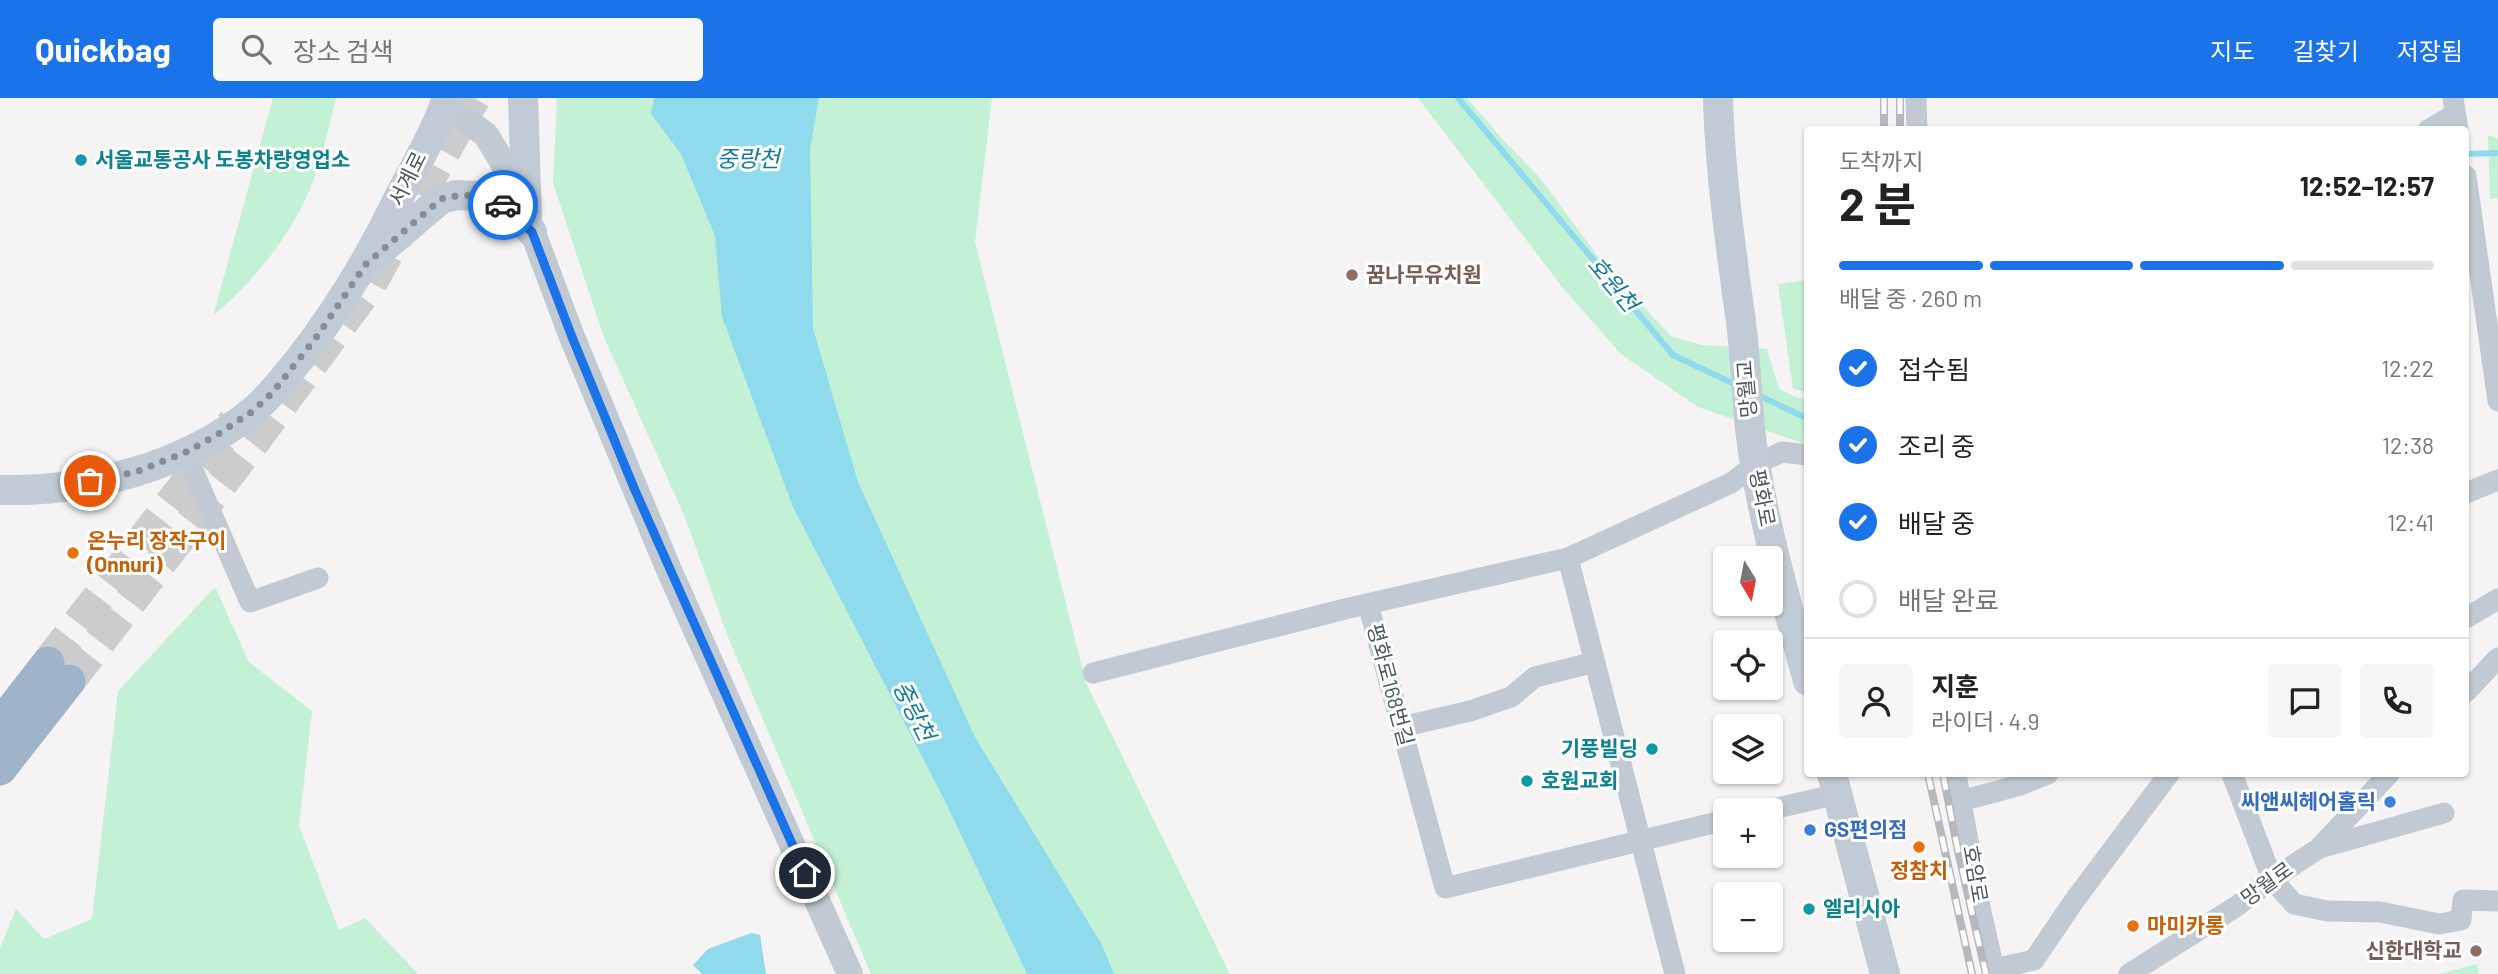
<!DOCTYPE html>
<html lang="ko">
<head>
<meta charset="utf-8">
<style>
	body { margin:0; font-family:Barlow,"Noto Sans KR",sans-serif; background:#f6f6f6; color:#222; height:100vh; display:flex; flex-direction:column; font-size:26px; white-space:nowrap }
	* { box-sizing:border-box; margin:0 }
	p { font-size:23px; color:#767676 }
	.icon { flex:none; width:38px; height:38px; fill:none; stroke:currentColor; stroke-width:2; stroke-linecap:round; stroke-linejoin:round }
	.map { position:relative; flex:1; overflow:hidden }
	.panel { position:absolute; left:1804px; top:28px; width:665px; height:651px; display:flex; flex-direction:column; background:#fff; border-radius:7px; box-shadow:0 2px 5px #0004 }
	.panel>* { flex:none }
	.needle { width:46px; rotate:170deg }
	.buttons { position:absolute; left:1713px; top:448px; display:grid; gap:14px }
	.buttons a { display:grid; place-items:center; width:70px; height:70px; border-radius:7px; background:#fff; box-shadow:0 2px 5px #0004; font-size:35px }
	.pin { position:absolute; display:grid; place-items:center; width:60px; height:60px; color:#fff; margin:-30px; border:4px solid #fff; border-radius:50%; box-shadow:0 2px 7px #0007 }
	.courier { position:absolute; display:grid; place-items:center; width:70px; height:70px; margin:-35px; border:5px solid #1a73e8; border-radius:50%; background:#fff; color:#222; box-shadow:0 2px 9px #0007 }
	.summary em { font-style:normal; font-weight:700 }
	.summary div { display:flex; flex-direction:column-reverse }
	.summary { display:flex; align-items:center; justify-content:space-between; height:119px; padding:0 35px }
	h1 { font-size:46px; font-weight:700; line-height:52px }
	.bar { display:grid; grid-template-columns:repeat(4,1fr); gap:10px 7px; align-content:center; height:84px; padding:0 35px }
	.bar i { height:9px; border-radius:5px; background:#e0e0e0 }
	.bar .current { background:#1a73e8 }
	.bar p { grid-column:span 4 }
	.line { display:flex; align-items:center; gap:18px; padding:0 35px; border-top:2px solid #e0e0e0 }
	.line div { flex:1 }
	.round { display:grid; place-items:center; flex:none; width:74px; height:74px; border-radius:7px; background:#f6f6f6 }
	ol { padding:0 35px; list-style:none }
	li { display:flex; align-items:center; gap:21px; height:77px }
	li p { margin-inline-start:auto }
	li .icon { padding:7px; border-radius:50%; background:#1a73e8; color:#fff; stroke-width:4 }
	li:last-child { color:#767676 }
	li i { width:38px; height:38px; border:4px solid #e0e0e0; border-radius:50% }
	header { display:flex; align-items:center; gap:42px; box-sizing:border-box; height:98px; padding:0 35px; background:#1a73e8; color:#fff }
	header strong { font-size:33px }
	nav { display:flex; gap:38px; margin-inline-start:auto; font-size:24px }
	.search { width:490px; height:63px; background:#f6f6f6; display:flex; align-items:center; gap:18px; box-sizing:border-box; padding:0 24px; border-radius:7px; color:#767676; font-size:26px }
	.map>svg:first-child { display:block }
</style>
</head>
<body>
<header>
<strong>Quickbag</strong>
<div class="search"><svg class="icon" aria-label="search" viewBox="0 0 24 24"><circle cx="10" cy="10" r="6"/><path d="M15 15l6 6"/></svg>장소 검색</div>
<nav><a>지도</a><a>길찾기</a><a>저장됨</a></nav>
</header>
<div class="map">
<svg width="2498" height="876" viewBox="0 0 2498 876">
	<rect width="100%" height="100%" fill="#f5f3f3"/>
	<path fill="#c3f1d5" d="M273 0H336C327 35 320 72 304 104 282 149 250 186 213 218Z
		M557 0H992L975 144 1086 585 1230 876H871L728 539 684 417 603 237 553 85Z
		M1418 0H1467L1504 43 1540 80 1605 168 1671 238 1702 247 1767 251 1779 291 1808 304V347L1698 309 1621 256 1563 190Z
		M2488 37 2498 41V100L2490 101Z
		M1808 182V294L1793 291 1778 186Z
		M215 489 249 564 312 613 299 728 339 832 365 820 418 876H0V850L16 811 44 841 92 821 118 593Z
		M2477 866 2479 876H2439Z"/>
	<path fill="#90daee" d="M654 0H819L810 51 813 230 858 384 975 639 1101 845 1114 876H1027L945 703 793 409 722 219 715 138 681 56 651 16Z
		M751 835 760 837 766 876H702L693 867 708 851Z"/>
	<g fill="none" stroke-linecap="round" stroke-linejoin="round">
		<path stroke="#90daee" stroke-width="6" d="M1458 0 1673 257 1736 287
			M2466 56 2498 55
			M1756 296 1808 321"/>
		<path stroke="#caccce" stroke-width="33" stroke-dasharray="33 17" stroke-linecap="butt" d="M48 565 234 324
			M69 583 257 339 369 188 474 0"/>
		<path stroke="#c1cad2" stroke-width="21" d="M1916 0 1917 32
			M2453 0 2458 32
			M2428 32 2455 16
			M2466 78 2498 303
			M185 354 250 504 318 480
			M2466 395 2498 382
			M1568 460 1675 876
			M1368 506 1445 790 1726 722
			M2466 520 2498 501
			M1093 575 1345 511 1568 460 1731 385 1756 366 1782 354 1808 357
			M2466 594 2498 560
			M1401 629 1470 613 1511 599 1535 579 1595 564
			M1956 676 1980 809 1995 876
			M2232 676 2272 781 2294 806 2327 813 2380 814 2439 826 2461 822 2463 802 2498 803
			M1961 703 2020 687 2048 676
			M1768 712 1838 696
			M2320 750 2444 715
			M1994 871 2034 862 2074 803 2169 676
			M2129 876 2237 808 2272 781 2318 751 2389 676"/>
		<path stroke="#c1cad2" stroke-width="26" d="M445 6 486 37 503 65 527 119 572 239 669 472 850 876"/>
		<path stroke="#c1cbd6" stroke-width="30" d="M523 0 527 119
			M1718 0C1720 73 1730 145 1740 217 1746 257 1746 299 1751 339 1762 422 1786 502 1808 583
			M379 154 441 101 457 97 476 98 500 104 532 134
			M0 392C87 394 185 369 253 313 271 298 284 280 299 262 337 213 369 161 396 105 413 71 435 36 447 0
			M1832 676 1885 876"/>
		<path stroke="#9fb4c9" stroke-width="33" d="M0 627 48 565
			M0 671 69 583"/>
		<g stroke="#b5b8bd" stroke-width="8">
			<path id="rail" d="M1884 0V32
				M1900 0V32
				M1928 676 1972 876
				M1943 676 1958 753 1986 876"/>
		</g>
		<use href="#rail" stroke="#fff" stroke-width="5" stroke-dasharray="16" stroke-linecap="butt"/>
	</g>
	<g fill="none" stroke-linecap="round" stroke-linejoin="round">
		<path stroke="#868d94" stroke-width="7" stroke-dasharray="0 12.6" d="M90 383 136 374 186 354 217 337 253 313 273 294 318 237 366 166 441 101C461 96 486 95 503 107"/>
		<path stroke="#1a73e8" stroke-width="9" d="M503 107 532 134 572 239 634 390 805 775"/>
	</g>
	<g fill="#0f9aa8" stroke="#fff" stroke-width="2.5">
		<circle cx="81" cy="62" r="7"/>
		<circle cx="1652" cy="651" r="7"/>
		<circle cx="1527" cy="683" r="7"/>
		<circle cx="1809" cy="811" r="7"/>
	</g>
	<g fill="#8d6e63" stroke="#fff" stroke-width="2.5">
		<circle cx="1352" cy="177" r="7"/>
		<circle cx="2476" cy="853" r="7"/>
	</g>
	<g fill="#e8710a" stroke="#fff" stroke-width="2.5">
		<circle cx="73" cy="455" r="7"/>
		<circle cx="1919" cy="749" r="7"/>
		<circle cx="2133" cy="828" r="7"/>
	</g>
	<g fill="#3f7fe0" stroke="#fff" stroke-width="2.5">
		<circle cx="2390" cy="704" r="7"/>
		<circle cx="1810" cy="732" r="7"/>
	</g>
	<g text-anchor="middle" stroke-width="6" stroke-linejoin="round" paint-order="stroke">
		<g font-size="21" font-weight="bold" fill="#0d838f" stroke="#fff" text-anchor="start">
			<text x="95" y="69">서울교통공사 도봉차량영업소</text>
			<text x="1638" y="658" text-anchor="end">기풍빌딩</text>
			<text x="1541" y="690">호원교회</text>
			<text x="1823" y="818">엘리시아</text>
		</g>
		<g font-size="21" fill="#4a5661" stroke="#fff">
			<text transform="translate(408 81) rotate(-64)" y="7">서계로</text>
			<text transform="translate(1747 291) rotate(-95)" y="7">망월교</text>
			<text transform="translate(1762 400) rotate(79)" y="7">평화로</text>
			<text transform="translate(1390 587) rotate(75)" y="7">평화로168번길</text>
			<text transform="translate(1975 776) rotate(80)" y="7">호암로</text>
			<text transform="translate(2267 786) rotate(-36)" y="7">망월로</text>
		</g>
		<g font-size="21" font-weight="bold" fill="#785e54" stroke="#fff" text-anchor="start">
			<text x="1366" y="184">꿈나무유치원</text>
			<text x="2462" y="860" text-anchor="end">신한대학교</text>
		</g>
		<g font-size="21" font-weight="bold" fill="#c56008" stroke="#fff" text-anchor="start">
			<text x="87" y="450">온누리 장작구이<tspan x="87" dy="24">(Onnuri)</tspan></text>
			<text x="1919" y="780" text-anchor="middle">정참치</text>
			<text x="2147" y="835">마미카롱</text>
		</g>
		<g font-size="21" font-weight="bold" fill="#366cbe" stroke="#fff" text-anchor="end">
			<text x="2376" y="711">씨앤씨헤어홀릭</text>
			<text x="1824" y="739" text-anchor="start">GS편의점</text>
		</g>
		<g font-size="23" font-style="italic" fill="#0c7c9b" stroke="#fff">
			<text x="748" y="69">중랑천</text>
			<text transform="translate(1613 186) rotate(50)" y="8">호원천</text>
			<text transform="translate(914 613) rotate(63)" y="8">중랑천</text>
		</g>
	</g>
</svg>
<div class="buttons">
<a><svg class="needle" viewBox="-14 -14 28 28"><path d="M0-13l5 13h-10z" fill="#e53935"/><path d="M0 13l5-13h-10z" fill="#767676"/></svg></a>
<a><svg class="icon" aria-label="locate" viewBox="0 0 24 24"><circle cx="12" cy="12" r="6"/><path d="M12 2v4M12 18v4M2 12h4M18 12h4"/></svg></a>
<a><svg class="icon" aria-label="layers" viewBox="0 0 24 24"><path d="M12 4l9 5-9 5-9-5zM3 14l9 5 9-5"/></svg></a>
<a>+</a>
<a>−</a>
</div>
<div class="pin" style="left:90px;top:383px;background:#ea580c"><svg class="icon" aria-label="bag" viewBox="0 0 24 24"><path d="M5 8h14l-1 12H6zM9 8a3 3 0 0 1 6 0"/></svg></div>
<div class="pin" style="left:805px;top:775px;background:#1f2937"><svg class="icon" aria-label="home" viewBox="0 0 24 24"><path d="M3 11l9-7 9 7M6 9v11h12V9"/></svg></div>
<div class="courier" style="left:503px;top:107px"><svg class="icon" aria-label="car" viewBox="0 0 24 24"><path d="M5 17H2v-5l4-1 3-4h7l3 4 3 1v5h-3M9 17h6M6 11h13"/><circle cx="7" cy="17" r="2"/><circle cx="17" cy="17" r="2"/></svg></div>
<section class="panel">
<div class="summary"><div><h1>2 분</h1><p>도착까지</p></div><em>12:52–12:57</em></div>
<div class="bar"><i class="current"></i><i class="current"></i><i class="current"></i><i></i><p>배달 중 · 260 m</p></div>
<ol>
<li><svg class="icon" aria-label="check" viewBox="0 0 24 24"><path d="M5 12l5 5 9-10"/></svg>접수됨<p>12:22</p></li>
<li><svg class="icon" aria-label="check" viewBox="0 0 24 24"><path d="M5 12l5 5 9-10"/></svg>조리 중<p>12:38</p></li>
<li><svg class="icon" aria-label="check" viewBox="0 0 24 24"><path d="M5 12l5 5 9-10"/></svg>배달 중<p>12:41</p></li>
<li><i></i>배달 완료</li>
</ol>
<div class="line" style="height:126px"><a class="round"><svg class="icon" aria-label="person" viewBox="0 0 24 24"><circle cx="12" cy="8" r="4"/><path d="M4 21q1-7 8-7t8 7"/></svg></a><div><b>지훈</b><p>라이더 · 4.9</p></div><a class="round"><svg class="icon" aria-label="chat" viewBox="0 0 24 24"><path d="M4 5h16v11H9l-5 4z"/></svg></a><a class="round"><svg class="icon" aria-label="phone" viewBox="0 0 24 24"><path d="M5 4h4l2 5-3 2q2 4 5 5l2-3 5 2v4C11 20 4 13 5 4z"/></svg></a></div>
</section>
</div>
</body>
</html>
